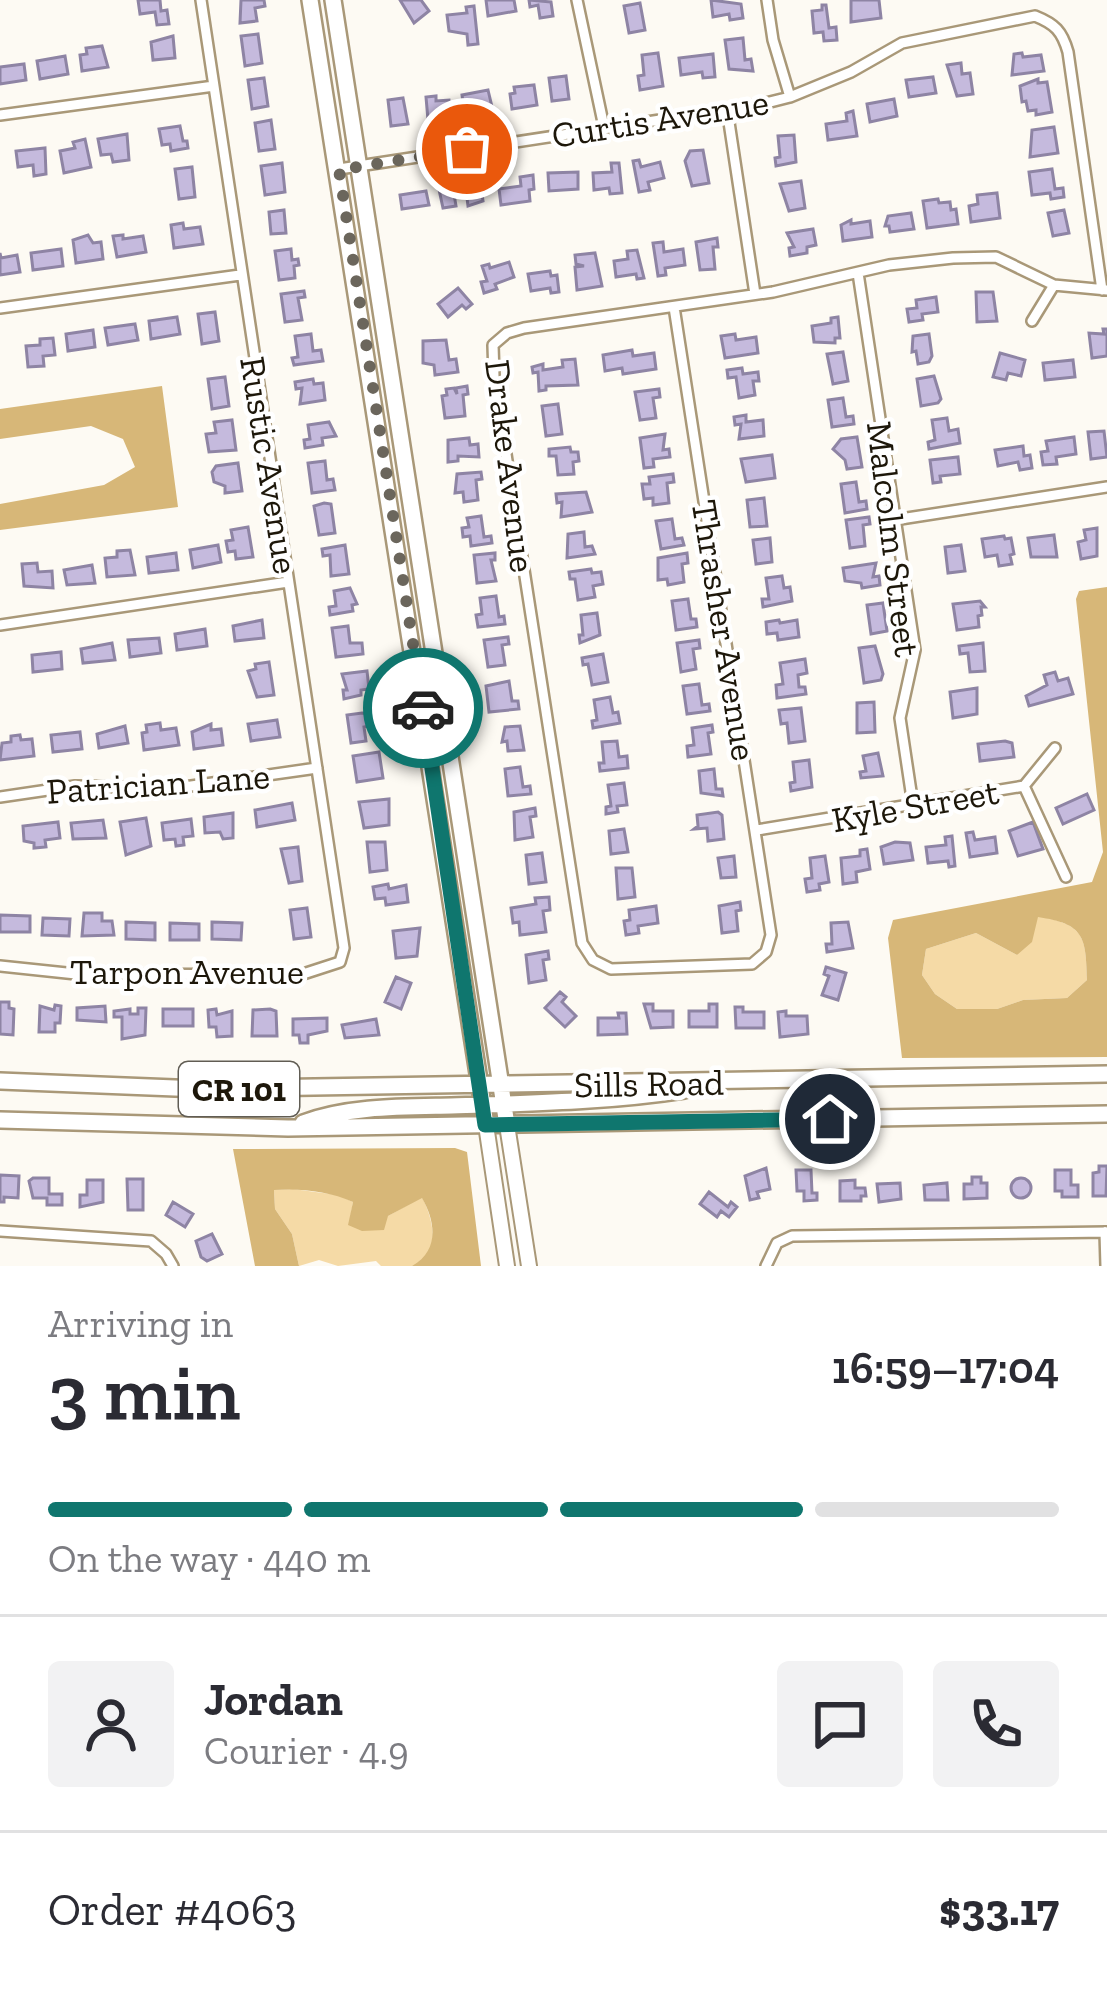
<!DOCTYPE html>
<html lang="en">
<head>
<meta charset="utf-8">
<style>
	body { margin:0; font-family:"Zilla Slab",serif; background:#f2f2f3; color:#2b2b33; height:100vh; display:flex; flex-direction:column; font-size:45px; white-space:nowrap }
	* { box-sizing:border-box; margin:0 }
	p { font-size:39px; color:#7c7c81 }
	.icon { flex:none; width:66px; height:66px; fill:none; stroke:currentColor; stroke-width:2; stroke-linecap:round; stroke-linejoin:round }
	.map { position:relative; height:1266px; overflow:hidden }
	.panel { display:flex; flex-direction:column; background:#fff; flex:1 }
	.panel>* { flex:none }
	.pin { position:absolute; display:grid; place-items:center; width:102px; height:102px; color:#fff; margin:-51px; border:6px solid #fff; border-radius:50%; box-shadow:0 3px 12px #0007 }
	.courier { position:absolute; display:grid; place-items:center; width:120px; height:120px; margin:-60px; border:9px solid #0f766e; border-radius:50%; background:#fff; color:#222; box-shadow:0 3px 15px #0007 }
	.headline em { font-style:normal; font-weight:600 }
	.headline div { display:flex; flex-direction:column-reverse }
	.headline { display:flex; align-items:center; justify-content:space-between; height:204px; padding:0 48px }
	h1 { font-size:78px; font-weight:600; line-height:90px }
	.bar { display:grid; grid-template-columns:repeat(4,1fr); gap:18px 12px; align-content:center; height:144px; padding:0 48px }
	.bar i { height:15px; border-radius:9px; background:#e1e1e2 }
	.bar .selected { background:#0f766e }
	.bar p { grid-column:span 4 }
	.line { display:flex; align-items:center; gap:30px; padding:0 48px; border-top:3px solid #e1e1e2 }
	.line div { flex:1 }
	.round { display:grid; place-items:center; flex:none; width:126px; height:126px; border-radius:12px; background:#f2f2f3 }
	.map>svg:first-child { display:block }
</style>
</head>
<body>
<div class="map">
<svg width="1107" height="1266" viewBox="0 0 1107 1266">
	<rect width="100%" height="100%" fill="#fdfaf3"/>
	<path fill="#f5daa6" d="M1038 916C1084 925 1086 935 1087 980L1067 998 1023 1000 997 1009H957L935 994 922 975 926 949 976 933 1017 955Z
		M293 1189 338 1195 353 1202 349 1225 388 1216 422 1197C433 1218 443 1258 412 1266 403 1266 390 1266 381 1266L376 1261 338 1266 319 1260 299 1266 292 1234 275 1209 274 1190Z"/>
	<path fill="#d7b778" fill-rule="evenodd" d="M162 386 178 507 0 530V504L104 485 135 467 123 439 91 426 0 439V409Z
		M1107 587V1057L902 1058 888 938 893 920 1092 882 1103 852 1076 599 1079 591ZM1038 917C1084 924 1086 936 1087 980L1067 998 1023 1000 997 1009H957L935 994 922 975 926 949 976 933 1017 955 1032 942Z
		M455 1148 467 1152 481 1266H412C439 1251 436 1222 422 1198L388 1216 384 1230 362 1231 348 1225 353 1202C329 1191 300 1188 274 1190L275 1209 292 1234 299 1266H255L233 1149Z"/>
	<path fill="#c5badd" stroke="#8e84a4" stroke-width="3" d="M138 0H160L161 11 167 10 169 24 157 25 155 12 140 14Z
		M241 0H264L265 6 255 8 257 21 240 23Z
		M400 0H421L429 11 414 23Z
		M486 0H514L516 11 488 16Z
		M529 0 551 2 553 16 540 18 538 5 530 7Z
		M711 0 741 4 743 18 730 20 729 14 713 17Z
		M851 0H879L881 18 851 22Z
		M640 3 645 30 629 33 624 6Z
		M822 5H826L829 28 836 27 837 40 824 41 823 32 814 33 812 11 822 10Z
		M474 6 478 44 468 45 467 34 449 31 447 15 467 13 466 7Z
		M258 34 262 63 245 66 241 36Z
		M173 36 175 58 153 60 151 42Z
		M743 38 745 60 751 59 753 71 729 69 725 40Z
		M102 46 108 67 82 71 80 55 87 54 86 48Z
		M658 53 663 86 640 90 638 76 644 75 642 55Z
		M1022 53 1023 57 1041 55 1044 71 1012 75 1014 54Z
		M713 54 715 77 703 78 702 72 681 75 679 58Z
		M65 56 68 74 40 79 37 61Z
		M961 63 962 74 970 73 973 94 957 96 947 65Z
		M24 64 26 80 0 84V67Z
		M566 76 569 99 552 101 549 78Z
		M933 77 936 93 909 97 906 80Z
		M264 78 268 106 252 109 248 80Z
		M1038 79V83L1047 82 1052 112 1036 115V110L1028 111 1026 101 1022 102 1020 86Z
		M534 85 537 105 512 109 510 94 515 93 514 87Z
		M488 90 493 111 485 113 484 107 464 110 462 95Z
		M436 96V101L449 100 450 118 428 120 426 97Z
		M403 98 408 124 391 126 388 100Z
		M894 99 897 116 870 122 867 104Z
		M853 111 857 136 828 140 826 124 847 121 846 113Z
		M271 120 275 149 259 151 255 123Z
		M180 126 183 141H187L188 148 171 151 170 144 162 145 159 129Z
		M1054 127 1058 153 1030 157 1032 130Z
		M127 134 129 160 113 162 111 154 101 155 98 139Z
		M794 135 796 162 776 166 775 158 780 157 778 136Z
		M85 139 91 167 64 173 60 151 75 148 73 142Z
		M45 148 46 174 34 176 33 165 18 167 16 151Z
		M703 150 709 183 692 186 685 161 690 151Z
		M639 160 641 167 660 162 664 178 648 182 650 190 639 192 633 161Z
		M282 163 285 192 265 195 261 166Z
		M611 163H619L622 193 610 194 609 188 594 190 593 173 612 172Z
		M192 167 195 197 179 199 175 169Z
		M1052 169 1055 189 1063 188 1064 197 1051 199 1050 193 1032 195 1029 172Z
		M578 172V189L549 191 548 173Z
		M533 175 534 189 529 190 530 201 501 205 499 189 521 186 520 177Z
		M480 180 483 201 468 206 465 182Z
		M801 181 805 208 789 211 780 184Z
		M452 182 456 206 443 208 438 185Z
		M426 191 429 205 402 209 400 195Z
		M997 193 1000 218 971 222 969 206 978 204 977 195Z
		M938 199 939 203 950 202 951 210 956 209 958 224 927 228 923 201Z
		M284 210 286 233 271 234 269 212Z
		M1064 210 1069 233 1053 236 1048 213Z
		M911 213 914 229 890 232 889 226H885L888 216Z
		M851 220V224L870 221 872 237 843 241 841 225Z
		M183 223 184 229 200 227 203 244 174 248 171 225Z
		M813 229 816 245 807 247V253L790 256 789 248 794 247 787 233Z
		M88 235 93 243 101 242 103 259 76 263 73 240Z
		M123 235V239L143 236 146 252 117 257 113 236Z
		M717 238 718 247H713L715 269 700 270 696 242Z
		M663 242 664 252 683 249 685 265 665 268 666 275 658 276 653 243Z
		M61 249 63 266 33 270 31 253Z
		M291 249 292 260 298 259 299 265 294 266 295 278 279 280 275 251Z
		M637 250 644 278 637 279 636 274 616 277 614 261 628 259 627 251Z
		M0 253 1 258 17 255 20 272 0 275Z
		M595 253 602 286 577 290 575 267 584 266 576 264 575 255Z
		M509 262 514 277 495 284 497 289 484 293 481 282 487 281 482 266 489 264 490 268Z
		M550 271 551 276 557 275 559 292 551 293 550 288 531 291 528 274Z
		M458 288 472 304 466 309 462 305 448 317 438 304Z
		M304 291 305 297 298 298 302 320 285 322 281 294Z
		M976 292H993L997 321 977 322Z
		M936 297 938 312 922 314 923 320 909 322 907 309 917 308 916 300Z
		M215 312 219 341 202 344 198 314Z
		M177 317 180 334 151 339 149 321Z
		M838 317 840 338H835V343L814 342 812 326 831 323V318Z
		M135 324 138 340 108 345 105 328Z
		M1103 329H1107V356L1092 358 1089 333 1104 334Z
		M93 330 95 347 68 351 66 334Z
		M311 334 313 351 321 350 323 361 294 365 292 358 298 357 295 336Z
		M735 334 736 340 756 337 758 353 725 358 721 336Z
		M929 334 932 356 929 362 918 364 916 351 912 352 913 336Z
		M53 338 55 355 43 356 44 366 28 367 26 346 40 345V339Z
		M446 340 449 360 456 359 458 372 435 375 434 365 423 363V341Z
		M632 350 633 356 654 353 656 369 623 374 622 368 605 371 603 355Z
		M843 352 848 381 833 384 827 354Z
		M1000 353 1025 360 1021 376 1008 373 1006 380 993 377Z
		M575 359 578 385 546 386V390L539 391 538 372 533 373 532 367 543 364V370L563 367 562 360Z
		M1073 360 1075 377 1045 380 1043 363Z
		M742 368 743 374 758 372 759 381H753L755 395 739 398 736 377 728 378 727 370Z
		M934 376 941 399 938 403 921 406 917 379Z
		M225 377 229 406 212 409 208 379Z
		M313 379 314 384 323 383 325 400 300 404 302 388 296 389 295 382Z
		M467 386 468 394 463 395 465 416 445 418 442 396 447 395 446 389 454 388 457 394 456 388Z
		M659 389 660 397 653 398 656 418 640 420 635 392Z
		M843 398 846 417 853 416 854 424 832 427 828 400Z
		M558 404 562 434 546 436 542 406Z
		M746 415V422L763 420 764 436 739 439 741 424 735 425 734 417Z
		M947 418 949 431 958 429 960 443 929 449 928 442 935 440 932 420Z
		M232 420 236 450 209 452 206 434 216 433 214 422Z
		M329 422 336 436 322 438 323 445 305 448 304 440 310 439 308 425Z
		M1104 431 1107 457 1091 459 1088 432Z
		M665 434 663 450 669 449 670 457 653 459 654 467 644 468 640 438Z
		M857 437 862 467 847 469 845 460 833 449 841 439Z
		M1074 437 1076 454 1056 457 1057 464 1043 465 1041 452 1048 451 1046 441Z
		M469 438 470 445 478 444 479 457 458 456V461L448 462V440Z
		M1023 446 1024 456 1030 455 1032 468 1020 470 1018 462 998 466 995 450Z
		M570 447 571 452H578L579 461 573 462 574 474 558 475 556 456H549V449Z
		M772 455 775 478 746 482 741 459Z
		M958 457 960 474 940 476 941 482 933 483 930 460Z
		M325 461 327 480 333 479 335 490 312 493 308 463Z
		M238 463 242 491 225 493V486L214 482 212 472 216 466Z
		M481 472 482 479 476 480 478 500 464 502 463 492 455 493 457 474Z
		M673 474 674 482 667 483 669 503 653 505V498L644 499 642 484H650L649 477Z
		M856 482 859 502 866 501 867 509 845 513 841 484Z
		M586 492 592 512 561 517 562 502 557 503 556 494Z
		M764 498 767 526 750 527 747 500Z
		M324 503 331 504 335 533 319 535 314 506Z
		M481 516 484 537 491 536 492 543 471 546 470 536 463 537 462 528 469 527 467 518Z
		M869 517 870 524 863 525 865 546 850 548 846 520Z
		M672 519 675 539 682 538 684 545 661 549 656 521Z
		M248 527 253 557 236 559 235 551 228 552 226 541 233 540 231 530Z
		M1097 528V556L1081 559 1078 542 1086 540 1084 530Z
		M584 532 585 547 592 546 595 554 567 558 568 534Z
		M1054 535 1057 557H1031L1028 538Z
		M1004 536 1005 539 1011 538 1014 554 1010 555 1012 564 999 566 997 555 985 557 982 539Z
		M770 538 772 562 756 564 753 540Z
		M218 545 221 562 193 568 190 550Z
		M345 545 349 574 331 576 330 555 323 556 322 549Z
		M961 545 965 571 948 573 945 547Z
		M130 550 135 575 107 577 105 558 117 557V551Z
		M176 553 178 570 149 573 147 557Z
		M495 553V560H491L496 581 477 583 474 555Z
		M687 553 688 563 682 564 684 582 668 585 667 579 658 580V558Z
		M37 563 38 572 52 571 53 588 24 586 22 564Z
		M876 563 873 577 879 576 880 585 862 588 861 583 845 581 843 568Z
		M92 565 95 583 67 585 64 570Z
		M591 569 592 573 601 572 603 584 593 586 595 597 578 600 575 579H570L569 572Z
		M782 576 784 588 790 587 792 601 763 607 762 599H769L766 578Z
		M350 588 357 604 352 605 353 611 330 615 329 607 336 606 334 591Z
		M496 596 499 617 504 616 505 624 478 627 476 615 482 614 480 598Z
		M688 599 691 619H696L697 627 676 630 672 601Z
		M980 601 985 607H981L982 615 978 616 979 627 957 630 953 604Z
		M883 603 887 631 871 634 867 605Z
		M597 613 600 635 580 643 579 635H583L581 615Z
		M262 620 264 638 235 641 233 626Z
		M779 620 780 623 797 620 799 637 778 640 777 633 767 634 766 622Z
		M348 626 350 643H362L363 654 336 657 332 628Z
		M205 629 207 646 177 650 175 634Z
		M508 637 509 644 502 645 505 665 488 667 484 640Z
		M159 638 161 653 130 657 128 640Z
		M699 640 700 648 693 649 696 669 681 672 677 643Z
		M112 643 115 660 83 663 81 649Z
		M983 643 985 671 970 672 968 653 960 654 959 646Z
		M875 646 883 674 881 680 864 683 859 648Z
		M61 652 62 669 33 672 32 655Z
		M603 654 608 682 592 685 588 664 583 665 582 658Z
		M805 659 807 673 798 675 799 687H805L806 694 777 698 776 685 783 684 780 663Z
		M269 662 274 695 257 697 248 671 256 669 255 664Z
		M367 671 369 689 361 690V695L344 699 343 690H347L342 674Z
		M1055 672 1058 681 1068 678 1073 694 1029 706 1026 696 1047 685 1044 675Z
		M509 681 512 701H518L519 709 489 712 486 686Z
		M699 684 702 705 709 704 710 711 687 714 683 686Z
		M977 688V714L953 718 950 692Z
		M610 697 613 713 618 712 620 723 593 728 592 721 597 720 594 700Z
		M874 702 875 732 857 733V703Z
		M801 708 805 741 789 743 787 723 781 724 779 710Z
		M362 713 370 714 371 726 364 727 366 741 351 743 347 715Z
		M277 720 280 737 251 741 248 724Z
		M160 723 161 730 176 728 179 745 144 750 142 733 147 732 146 725Z
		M211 724V730L221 729 223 745 194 749 192 732Z
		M712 725 713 732 708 733 711 754 688 757 687 746 694 745 692 728Z
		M125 726 128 743 99 748 97 734Z
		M520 726 524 750 508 751 507 741 502 742 505 727Z
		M80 732 82 749 53 752 51 735Z
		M20 735 21 740 32 739 34 756 0 760 2 743 11 742V736Z
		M617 741 619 757 627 756 628 768 600 771 599 763H604L602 742Z
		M1005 741 1012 743 1014 757 980 761 978 744Z
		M379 752 383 778 357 782 353 756Z
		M878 753 883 776 861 778 860 772 866 771 863 756Z
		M809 760 812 787 791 791 790 783 795 782 793 762Z
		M520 767 523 787 530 786 531 794 508 796 505 769Z
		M714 769 716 789H722L723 796 701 793 699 771Z
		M624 783 627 805 617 806 618 812 606 814V807L611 806 608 785Z
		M1087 794 1094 810 1063 824 1056 808Z
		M389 799V825L364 828 359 802Z
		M292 803 295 820 257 827 255 810Z
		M535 808 536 816 530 817 533 837 515 840 514 812Z
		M718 812 722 815 724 839 708 841 707 828 694 829 698 826 697 815Z
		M233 813V838L223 839 220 832 205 833 204 817Z
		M146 818 151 846 126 855 120 822Z
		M191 819 193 836 183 837 184 845 176 846 175 839 164 840 162 823Z
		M103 820 106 838 73 839 71 823Z
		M58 822 60 838 45 840 46 847 34 848V843L24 841 23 826Z
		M1033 822 1043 849 1018 856 1009 831Z
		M624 829 628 852 611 854 609 831Z
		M973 832 975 840 995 837 997 853 970 857 966 833Z
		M952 836 955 866 949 867 948 861 928 863 926 847 946 845 945 837Z
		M367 842H385L387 870 370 872Z
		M895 842 910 843 913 860 884 864 881 847Z
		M298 847 302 881 289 883 281 849Z
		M867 849 870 869 856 872 857 882 843 884 841 858 860 856V850Z
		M542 853 546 882 529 884 526 855Z
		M734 856 736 877 721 878 718 858Z
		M825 856 829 882 819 884 820 890 807 892 805 879 812 878 810 858Z
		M616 868H632L635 897 618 899Z
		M388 884 389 889 406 885 408 902 386 905 385 898 375 899 373 887Z
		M549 897 550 910 543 911 546 932 520 935 519 922 513 923 511 908 536 904 535 898Z
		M740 902 741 910 736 911 738 931 722 933 719 906Z
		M656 906 658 923 638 926 639 933 626 935 624 921 630 920 629 910Z
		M307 908 311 937 294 939 290 910Z
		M84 913H102V921H112L114 935 82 936Z
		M0 915 30 916V932H0Z
		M43 918 70 919 69 936 42 935Z
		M126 922 155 923V940L126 939Z
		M212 922 242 923 241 940 212 939Z
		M848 922 853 948 827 952 826 944H832L831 923Z
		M170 923 199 924V940H170Z
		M420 928 417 956 396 958 393 931Z
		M548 951 549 959 543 960 546 980 529 983 526 955Z
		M826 967 846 973 838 1000 822 995 829 976 824 974Z
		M396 977 411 983 401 1009 385 1002Z
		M560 992 566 997 562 1002 576 1016 565 1027 545 1008Z
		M0 1002H9V1008L14 1009 13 1035 0 1034Z
		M644 1004H653V1011H673V1027L651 1028Z
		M709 1004H717V1027H689V1011H709Z
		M55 1005 61 1006 60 1023H55V1032H39L40 1006 54 1010Z
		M105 1006 106 1022 77 1020V1008Z
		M735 1007H743V1012H764V1028H736Z
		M138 1008H146L145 1035 122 1039V1017H114V1011L130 1009V1014H138Z
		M163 1009H193V1026H163Z
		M216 1009 217 1015 232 1011V1036L217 1037 216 1027H209L208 1010Z
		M270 1009 276 1011 277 1036H252L253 1010Z
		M786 1011V1016H807L808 1034 780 1037 778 1012Z
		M618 1013H626L627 1034 598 1035V1018H619Z
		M327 1018V1031L308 1035V1043H300L299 1035H293V1019Z
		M376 1019 379 1035 345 1038 342 1025Z
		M1099 1166H1107L1106 1196H1093V1173L1099 1172Z
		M766 1168 770 1189 757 1192 759 1198 750 1200 745 1176Z
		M796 1170H811L812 1193H817V1200L804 1201V1191H797Z
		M1055 1170H1071V1185H1078V1197H1062V1191H1055Z
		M0 1175 19 1176 18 1198 4 1197V1202H0Z
		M972 1177H981V1183H987V1198L964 1199V1184H972Z
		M1011 1188a10 10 0 1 1 20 0a10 10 0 1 1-20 0Z
		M33 1178H49V1194H62V1205H47V1198H33L29 1181Z
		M127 1179H143V1210H128Z
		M87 1180H103V1202L80 1207V1195H87Z
		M855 1180V1188H865L866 1196H861V1201H840V1181Z
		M900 1183 901 1199 879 1202 877 1184Z
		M947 1183 948 1200H925L924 1185Z
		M709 1192 728 1207 731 1202 737 1207 729 1217 721 1211 717 1217 700 1204Z
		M173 1202 193 1214 185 1227 166 1215Z
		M212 1234 222 1254 207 1261 201 1257 196 1241Z"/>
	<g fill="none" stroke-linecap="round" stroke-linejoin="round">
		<g stroke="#a99878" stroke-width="14">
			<path id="minor" d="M577 0 604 127
				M767 0 773 40 790 97
				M727 109 755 294
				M0 115 214 86
				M339 169 758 105 790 97 851 72 902 43 1035 16C1055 24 1062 31 1068 52L1102 290
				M858 273 915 650 900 718 913 805
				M674 307 771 935 766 952 752 964 611 969 593 960 582 943 494 377 493 345 507 333 524 328 773 292 889 265 953 258 996 257 1054 285 1107 290
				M0 308 240 275
				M1032 321 1054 285
				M894 520 1107 487
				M0 625 288 582
				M1024 786 1066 877
				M0 797 75 786 177 788 317 768
				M757 830 1024 786 1055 748
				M0 966 76 974 300 975 340 962 344 948 201 0
				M0 1231 151 1241 166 1254 173 1266
				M1105 1232 1106 1266
				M766 1266 777 1243 792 1236 1107 1232"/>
		</g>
		<g stroke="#a99878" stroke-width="18">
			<path id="secondary" d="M486 1125 507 1266
				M507 1125 529 1266"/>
		</g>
		<g stroke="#a99878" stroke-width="20">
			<path id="primary" d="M310 0 486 1125
				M333 0 507 1125
				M0 1081 200 1089 1107 1074
				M0 1120 288 1128 1107 1114
				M303 1123C348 1106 403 1107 451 1106 529 1103 607 1102 684 1090"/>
		</g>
		<use href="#minor" stroke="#fff" stroke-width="9"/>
		<use href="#secondary" stroke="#fff" stroke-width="14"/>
		<use href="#primary" stroke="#fff" stroke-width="15"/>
	</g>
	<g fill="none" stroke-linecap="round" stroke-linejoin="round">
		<path stroke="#6b665c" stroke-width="12" stroke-dasharray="0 21.6" d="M423 708 339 170 467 149"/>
		<path stroke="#0f766e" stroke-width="15" d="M423 708 485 1125 830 1119"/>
	</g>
	<g text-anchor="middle" stroke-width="9" stroke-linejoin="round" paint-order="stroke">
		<rect fill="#fff" stroke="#615d54" stroke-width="3" x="179" y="1062" width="120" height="54" rx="9"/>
		<g font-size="33" font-weight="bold" fill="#1d170a">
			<text x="239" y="1101">CR 101</text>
		</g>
		<g font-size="36" fill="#1d170a" stroke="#fff">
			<text transform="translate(660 118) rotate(-9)" y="13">Curtis Avenue</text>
			<text transform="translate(270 465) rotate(81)" y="13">Rustic Avenue</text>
			<text transform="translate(511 466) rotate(83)" y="13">Drake Avenue</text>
			<text transform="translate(894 539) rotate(83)" y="13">Malcolm Street</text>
			<text transform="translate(725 630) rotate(81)" y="13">Thrasher Avenue</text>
			<text transform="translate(158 783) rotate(-4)" y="13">Patrician Lane</text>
			<text transform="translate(915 805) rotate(-10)" y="13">Kyle Street</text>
			<text x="187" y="984">Tarpon Avenue</text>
			<text transform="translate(649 1083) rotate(-1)" y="13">Sills Road</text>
		</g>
	</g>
</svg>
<div class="pin" style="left:467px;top:149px;background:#ea580c"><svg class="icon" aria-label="bag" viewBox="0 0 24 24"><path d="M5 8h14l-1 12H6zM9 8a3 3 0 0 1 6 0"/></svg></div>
<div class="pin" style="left:830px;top:1119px;background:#1f2937"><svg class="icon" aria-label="home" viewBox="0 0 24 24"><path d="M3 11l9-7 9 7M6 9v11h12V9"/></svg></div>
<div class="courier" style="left:423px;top:708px"><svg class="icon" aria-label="car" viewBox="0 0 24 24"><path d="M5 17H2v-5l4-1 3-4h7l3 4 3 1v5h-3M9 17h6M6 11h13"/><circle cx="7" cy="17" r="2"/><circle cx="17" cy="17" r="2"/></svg></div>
</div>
<section class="panel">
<div class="headline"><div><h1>3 min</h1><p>Arriving in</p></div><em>16:59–17:04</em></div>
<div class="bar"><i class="selected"></i><i class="selected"></i><i class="selected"></i><i></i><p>On the way · 440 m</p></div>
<div class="line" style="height:216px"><a class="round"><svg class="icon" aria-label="person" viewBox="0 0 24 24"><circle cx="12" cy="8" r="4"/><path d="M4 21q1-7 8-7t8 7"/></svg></a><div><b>Jordan</b><p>Courier · 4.9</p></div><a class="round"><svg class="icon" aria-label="chat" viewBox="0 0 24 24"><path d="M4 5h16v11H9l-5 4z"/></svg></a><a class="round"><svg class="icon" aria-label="phone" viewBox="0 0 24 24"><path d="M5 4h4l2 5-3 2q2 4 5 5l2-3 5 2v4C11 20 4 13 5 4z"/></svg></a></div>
<div class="line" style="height:156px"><div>Order #4063</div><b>$33.17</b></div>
</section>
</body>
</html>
